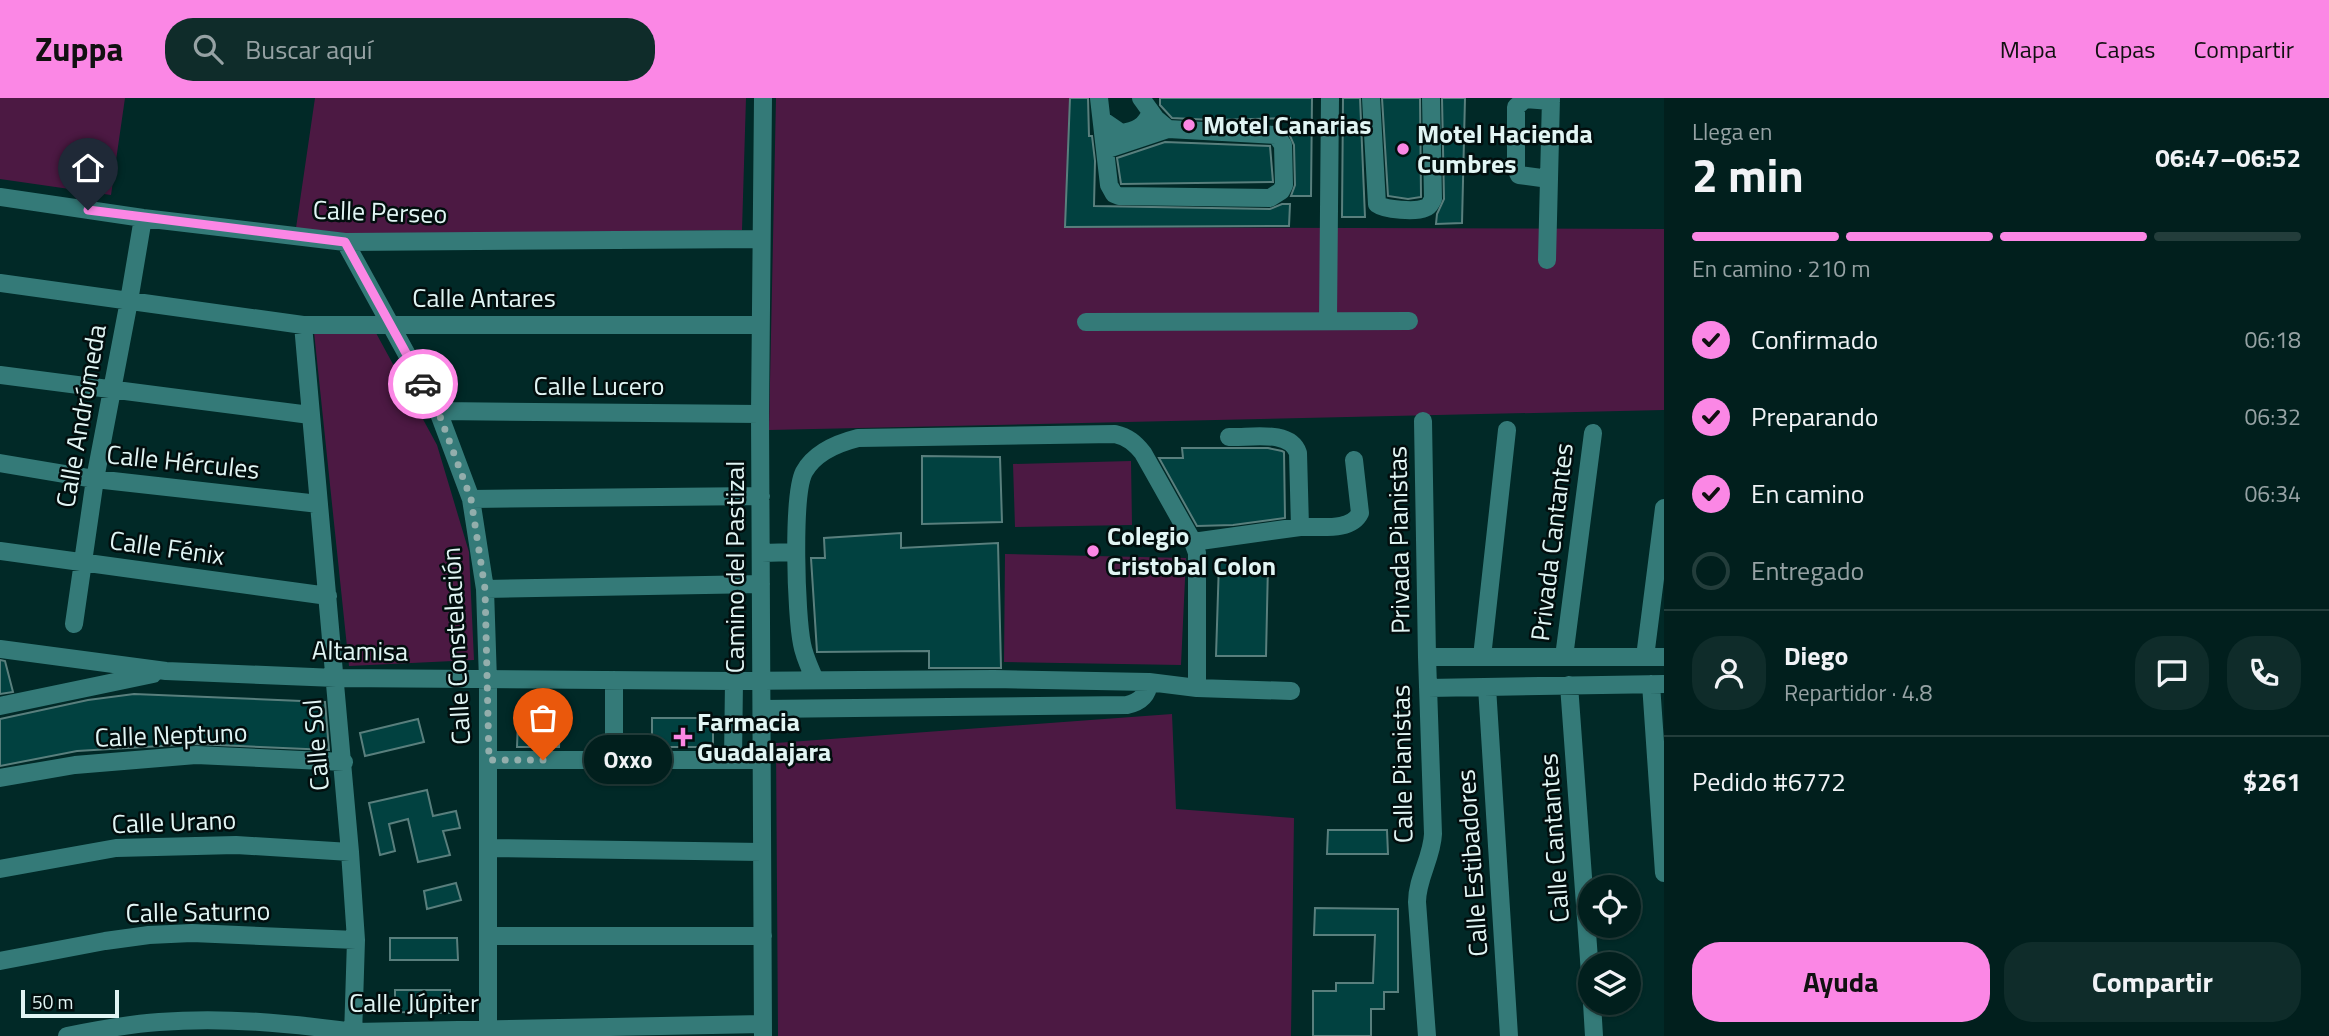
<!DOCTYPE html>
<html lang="es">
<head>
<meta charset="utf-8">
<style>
	body { margin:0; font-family:"Titillium Web",sans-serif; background:#0f2c2a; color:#f1f3f6; height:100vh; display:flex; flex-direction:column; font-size:26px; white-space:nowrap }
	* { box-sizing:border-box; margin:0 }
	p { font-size:23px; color:#96a2a4 }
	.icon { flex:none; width:38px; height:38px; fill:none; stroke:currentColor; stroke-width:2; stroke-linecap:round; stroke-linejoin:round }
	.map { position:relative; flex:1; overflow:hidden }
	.drawer { display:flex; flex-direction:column; background:#011f1d; width:665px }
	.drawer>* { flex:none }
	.fabs { position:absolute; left:1578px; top:777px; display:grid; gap:14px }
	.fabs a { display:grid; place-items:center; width:63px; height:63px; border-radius:50%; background:#011f1d; box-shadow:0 2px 5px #0004,0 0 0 2px #233d3b; font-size:35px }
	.scale { position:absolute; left:21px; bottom:18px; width:98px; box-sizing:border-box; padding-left:7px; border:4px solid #e1f5f4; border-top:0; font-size:19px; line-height:24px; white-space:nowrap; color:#e1f5f4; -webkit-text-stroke:5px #020e0e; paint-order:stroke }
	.pin { position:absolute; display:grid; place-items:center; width:60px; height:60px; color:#fff; margin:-72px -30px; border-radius:50% 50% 50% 0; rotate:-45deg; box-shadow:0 0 7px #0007 }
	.pin .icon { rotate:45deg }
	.courier { position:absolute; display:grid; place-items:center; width:70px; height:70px; margin:-35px; border:5px solid #fb87e5; border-radius:50%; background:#fff; color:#222; box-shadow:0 2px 9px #0007 }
	.bubble { position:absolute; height:49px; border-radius:24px; background:#011f1d; box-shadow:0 2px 5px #0004,0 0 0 2px #233d3b; font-size:23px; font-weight:700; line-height:49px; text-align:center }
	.summary em { font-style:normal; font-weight:700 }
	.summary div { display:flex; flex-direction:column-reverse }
	.summary { display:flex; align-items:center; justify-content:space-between; height:119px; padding:0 28px }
	h1 { font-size:46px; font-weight:700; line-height:52px }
	.bar { display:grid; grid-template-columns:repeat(4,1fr); gap:10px 7px; align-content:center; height:84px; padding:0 28px }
	.bar i { height:9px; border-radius:5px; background:#233d3b }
	.bar .selected { background:#fb87e5 }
	.bar p { grid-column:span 4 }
	.line { display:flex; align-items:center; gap:18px; padding:0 28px; border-top:2px solid #233d3b }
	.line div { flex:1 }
	.round { display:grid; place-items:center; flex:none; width:74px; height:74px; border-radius:28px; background:#0f2c2a }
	ol { padding:0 28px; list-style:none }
	li { display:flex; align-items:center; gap:21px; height:77px }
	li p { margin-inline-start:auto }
	li .icon { padding:7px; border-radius:50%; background:#fb87e5; color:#111; stroke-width:4 }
	li:last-child { color:#96a2a4 }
	li i { width:38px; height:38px; border:4px solid #233d3b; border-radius:50% }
	.cta { display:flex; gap:14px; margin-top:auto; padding:14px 28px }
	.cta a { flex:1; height:80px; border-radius:28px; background:#fb87e5; color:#111; font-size:28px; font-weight:700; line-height:80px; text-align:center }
	.cta a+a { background:#0f2c2a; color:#f1f3f6 }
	header { display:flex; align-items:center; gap:42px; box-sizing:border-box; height:98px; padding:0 35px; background:#fb87e5; color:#111 }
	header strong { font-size:33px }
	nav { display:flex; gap:38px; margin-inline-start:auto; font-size:24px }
	.search { width:490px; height:63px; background:#0f2c2a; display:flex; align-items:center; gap:18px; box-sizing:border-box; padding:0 24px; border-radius:28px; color:#96a2a4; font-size:26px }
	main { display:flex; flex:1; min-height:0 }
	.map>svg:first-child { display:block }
</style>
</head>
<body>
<header>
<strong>Zuppa</strong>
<div class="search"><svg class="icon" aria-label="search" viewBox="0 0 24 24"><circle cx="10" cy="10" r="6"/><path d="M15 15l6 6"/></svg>Buscar aquí</div>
<nav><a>Mapa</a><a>Capas</a><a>Compartir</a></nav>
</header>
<main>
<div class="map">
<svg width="1664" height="938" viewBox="0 0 1664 938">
	<rect width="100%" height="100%" fill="#012927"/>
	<path fill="#4c1943" d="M0 0H125L111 97 0 81Z
		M315 0H746L742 132 353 136 296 130Z
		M776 0H1070L1065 129 1664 131V312L769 332Z
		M314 234 376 235 437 347 469 454 474 562 349 568Z
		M1131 363 1132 427 1015 429 1013 366Z
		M1005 456 1186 460 1181 567 1004 564Z
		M1172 616 1176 711 1294 720 1291 938H778L776 645Z"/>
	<path fill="#014140" stroke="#597f7d" stroke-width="2" d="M1070 0H1088L1089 38H1092L1095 63 1094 108 1270 111 1282 106H1290L1289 128 1065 129Z
		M1160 0H1312L1311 98H1291L1295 87 1294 47 1290 38V20L1213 22 1172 20 1160 7Z
		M1343 0H1360L1365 119H1342Z
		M1382 0H1420L1421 99 1408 101 1388 98Z
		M1442 0H1465L1462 125 1436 126 1437 116 1444 101Z
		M1165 44 1270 48 1273 84 1121 86 1117 60Z
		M1182 350H1268L1282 353 1284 354 1285 420 1233 427 1197 428 1159 360H1183Z
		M922 358 1000 359 1002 424 922 426Z
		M901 435V450L998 445 1001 570H929V553L817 554 811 460H825L824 440Z
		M1219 464 1268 466 1266 558H1216Z
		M0 562 5 563 13 594 0 596Z
		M134 596 325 604 329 652 195 646 77 653 0 668V621L88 602Z
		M652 620H701L713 629V649H652Z
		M418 621 424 644 365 658 360 635Z
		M518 623 560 624 559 649H517Z
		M427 692 433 718 456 713 460 730 443 733 450 757 418 764 408 721 389 726 395 753 380 757 369 705Z
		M1328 732H1387L1388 756H1327Z
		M456 785 461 802 427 811 424 793Z
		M1315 810 1398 811V894H1384V911H1371V938H1313V893H1336V885H1373L1375 837H1314Z
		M390 840H457L458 862H390Z
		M395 892H450V915L395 914Z"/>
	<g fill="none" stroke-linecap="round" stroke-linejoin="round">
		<path stroke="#347a78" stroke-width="18" d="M1099 0 1109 87 1114 96 1119 98 1270 100 1281 93 1284 87 1283 47 1276 37 1168 31 1156 21 1141 0
			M1371 0 1377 106C1385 112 1416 114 1425 110 1430 108 1430 106 1433 101L1431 0
			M1102 22 1121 35C1137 33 1145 28 1151 14
			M1105 52 1168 31
			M1549 81 1519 77 1516 71V9L1525 1 1551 3
			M0 99 143 120 345 144 761 141
			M345 144 438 313 471 401 485 491 488 583V938
			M1547 162 1551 0
			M0 185 303 227H760
			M1328 222 1330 0
			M1086 224 1409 223
			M303 227 350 754 356 842 353 938
			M0 277 310 317
			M438 313 760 316
			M1423 323 1427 559 1433 736C1432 760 1417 780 1417 804L1427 938
			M0 365 95 381 319 406
			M471 401 761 398
			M1300 429C1319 428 1351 434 1360 415L1354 362
			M1193 444 1300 429 1298 355C1290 331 1250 340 1229 339
			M0 453 328 498
			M761 455 796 454
			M485 491 761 486
			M74 526 95 381 129 203 143 120
			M0 551 166 573 336 580 734 583 994 581 1149 584C1148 597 1140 604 1127 607L762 611
			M1427 559H1664
			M1482 559 1507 332
			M1564 559 1593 335
			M1645 559 1664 410
			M815 582C810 570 804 558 802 546 796 517 792 398 804 374 815 354 838 345 858 340L1115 336C1128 339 1135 345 1143 355L1193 444 1197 455V590L1149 584
			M1651 586 1664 775
			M1569 587 1591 889
			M1487 589 1509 938
			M1197 590 1291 593
			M1428 590 1664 586
			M0 608 153 576
			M614 641V582
			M489 662H761
			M733 662 734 583
			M0 680 75 667 196 657 344 664
			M489 750 762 754
			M0 771 116 750 236 747 350 754
			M489 838H763
			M0 863 105 843 149 837 192 835 356 842
			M1592 905 1594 938
			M67 938C97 932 128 926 159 924 224 919 289 925 354 934L763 926
			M763 938 760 316 763 0"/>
	</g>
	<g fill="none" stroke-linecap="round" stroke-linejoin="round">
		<path stroke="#93aeac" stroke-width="7" stroke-dasharray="0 12.6" d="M423 286 438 313 471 401 485 491 489 662H543"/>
		<path stroke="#fb87e5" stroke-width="9" d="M88 112 345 144 423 286"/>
	</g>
	<g fill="#fb87e5" stroke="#020e0e" stroke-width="2.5">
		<circle cx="1189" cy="27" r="7"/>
		<circle cx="1403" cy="51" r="7"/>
		<circle cx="1093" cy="453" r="7"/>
		<path d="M679.5 628.5h7v7h7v7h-7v7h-7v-7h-7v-7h7z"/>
	</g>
	<g text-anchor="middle" stroke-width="5" stroke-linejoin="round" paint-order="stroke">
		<g font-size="26" font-weight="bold" fill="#e1f5f4" stroke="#020e0e" text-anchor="start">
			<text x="1203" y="36">Motel Canarias</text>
			<text x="1417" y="45">Motel Hacienda<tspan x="1417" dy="30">Cumbres</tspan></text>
			<text x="1107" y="447">Colegio<tspan x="1107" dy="30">Cristobal Colon</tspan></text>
			<text x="697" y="633">Farmacia<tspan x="697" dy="30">Guadalajara</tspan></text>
		</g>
		<g font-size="26" fill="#e1f5f4" stroke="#020e0e">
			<text transform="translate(380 114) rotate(2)" y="9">Calle Perseo</text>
			<text x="484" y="209">Calle Antares</text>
			<text x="599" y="297">Calle Lucero</text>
			<text transform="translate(81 318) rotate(-80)" y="9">Calle Andrómeda</text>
			<text transform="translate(183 364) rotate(6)" y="9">Calle Hércules</text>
			<text transform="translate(1399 442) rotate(-91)" y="9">Privada Pianistas</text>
			<text transform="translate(1552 444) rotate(-83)" y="9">Privada Cantantes</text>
			<text transform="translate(167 450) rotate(8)" y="9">Calle Fénix</text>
			<text transform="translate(735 469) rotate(-90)" y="9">Camino del Pastizal</text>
			<text transform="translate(456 548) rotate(-93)" y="9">Calle Constelación</text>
			<text transform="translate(360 553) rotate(1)" y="9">Altamisa</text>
			<text transform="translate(171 637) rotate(-2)" y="9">Calle Neptuno</text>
			<text transform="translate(316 647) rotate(-95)" y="9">Calle Sol</text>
			<text transform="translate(1402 666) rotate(-91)" y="9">Calle Pianistas</text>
			<text transform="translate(174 724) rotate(-2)" y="9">Calle Urano</text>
			<text transform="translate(1554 740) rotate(-94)" y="9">Calle Cantantes</text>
			<text transform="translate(1472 765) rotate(-94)" y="9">Calle Estibadores</text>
			<text transform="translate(198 814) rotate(-1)" y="9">Calle Saturno</text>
			<text x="414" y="914">Calle Júpiter</text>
		</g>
	</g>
</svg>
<div class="fabs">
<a><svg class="icon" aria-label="locate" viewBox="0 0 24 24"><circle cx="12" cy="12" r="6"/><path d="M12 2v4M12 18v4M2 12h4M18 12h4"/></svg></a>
<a><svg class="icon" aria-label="layers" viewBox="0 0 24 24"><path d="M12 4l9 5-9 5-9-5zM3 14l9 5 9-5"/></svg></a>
</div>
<div class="scale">50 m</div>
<div class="pin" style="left:543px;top:662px;background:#ea580c"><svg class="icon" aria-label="bag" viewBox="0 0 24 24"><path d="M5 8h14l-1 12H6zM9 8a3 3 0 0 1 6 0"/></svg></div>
<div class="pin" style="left:88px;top:112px;background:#1f2937"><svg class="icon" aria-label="home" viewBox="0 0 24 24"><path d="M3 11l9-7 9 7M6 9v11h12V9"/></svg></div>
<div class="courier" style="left:423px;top:286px"><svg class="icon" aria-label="car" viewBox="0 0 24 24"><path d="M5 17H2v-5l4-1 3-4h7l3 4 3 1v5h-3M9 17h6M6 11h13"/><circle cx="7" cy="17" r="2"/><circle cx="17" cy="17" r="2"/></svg></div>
<div class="bubble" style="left:584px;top:637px;width:88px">Oxxo</div>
</div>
<section class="drawer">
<div class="summary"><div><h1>2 min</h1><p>Llega en</p></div><em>06:47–06:52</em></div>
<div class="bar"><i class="selected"></i><i class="selected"></i><i class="selected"></i><i></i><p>En camino · 210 m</p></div>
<ol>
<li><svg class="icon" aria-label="check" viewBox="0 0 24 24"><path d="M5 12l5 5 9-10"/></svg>Confirmado<p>06:18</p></li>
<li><svg class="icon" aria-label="check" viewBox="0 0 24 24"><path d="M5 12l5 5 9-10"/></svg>Preparando<p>06:32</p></li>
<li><svg class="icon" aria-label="check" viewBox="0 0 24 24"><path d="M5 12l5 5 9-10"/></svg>En camino<p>06:34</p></li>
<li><i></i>Entregado</li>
</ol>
<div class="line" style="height:126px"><a class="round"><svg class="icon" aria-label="person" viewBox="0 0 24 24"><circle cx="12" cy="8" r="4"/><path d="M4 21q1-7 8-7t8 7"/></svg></a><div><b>Diego</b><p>Repartidor · 4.8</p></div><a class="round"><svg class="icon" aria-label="chat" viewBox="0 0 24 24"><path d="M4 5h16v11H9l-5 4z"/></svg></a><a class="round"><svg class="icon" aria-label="phone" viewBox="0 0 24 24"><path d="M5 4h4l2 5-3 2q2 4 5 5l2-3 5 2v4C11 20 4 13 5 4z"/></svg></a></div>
<div class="line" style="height:91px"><div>Pedido #6772</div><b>$261</b></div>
<div class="cta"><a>Ayuda</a><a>Compartir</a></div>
</section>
</main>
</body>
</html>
